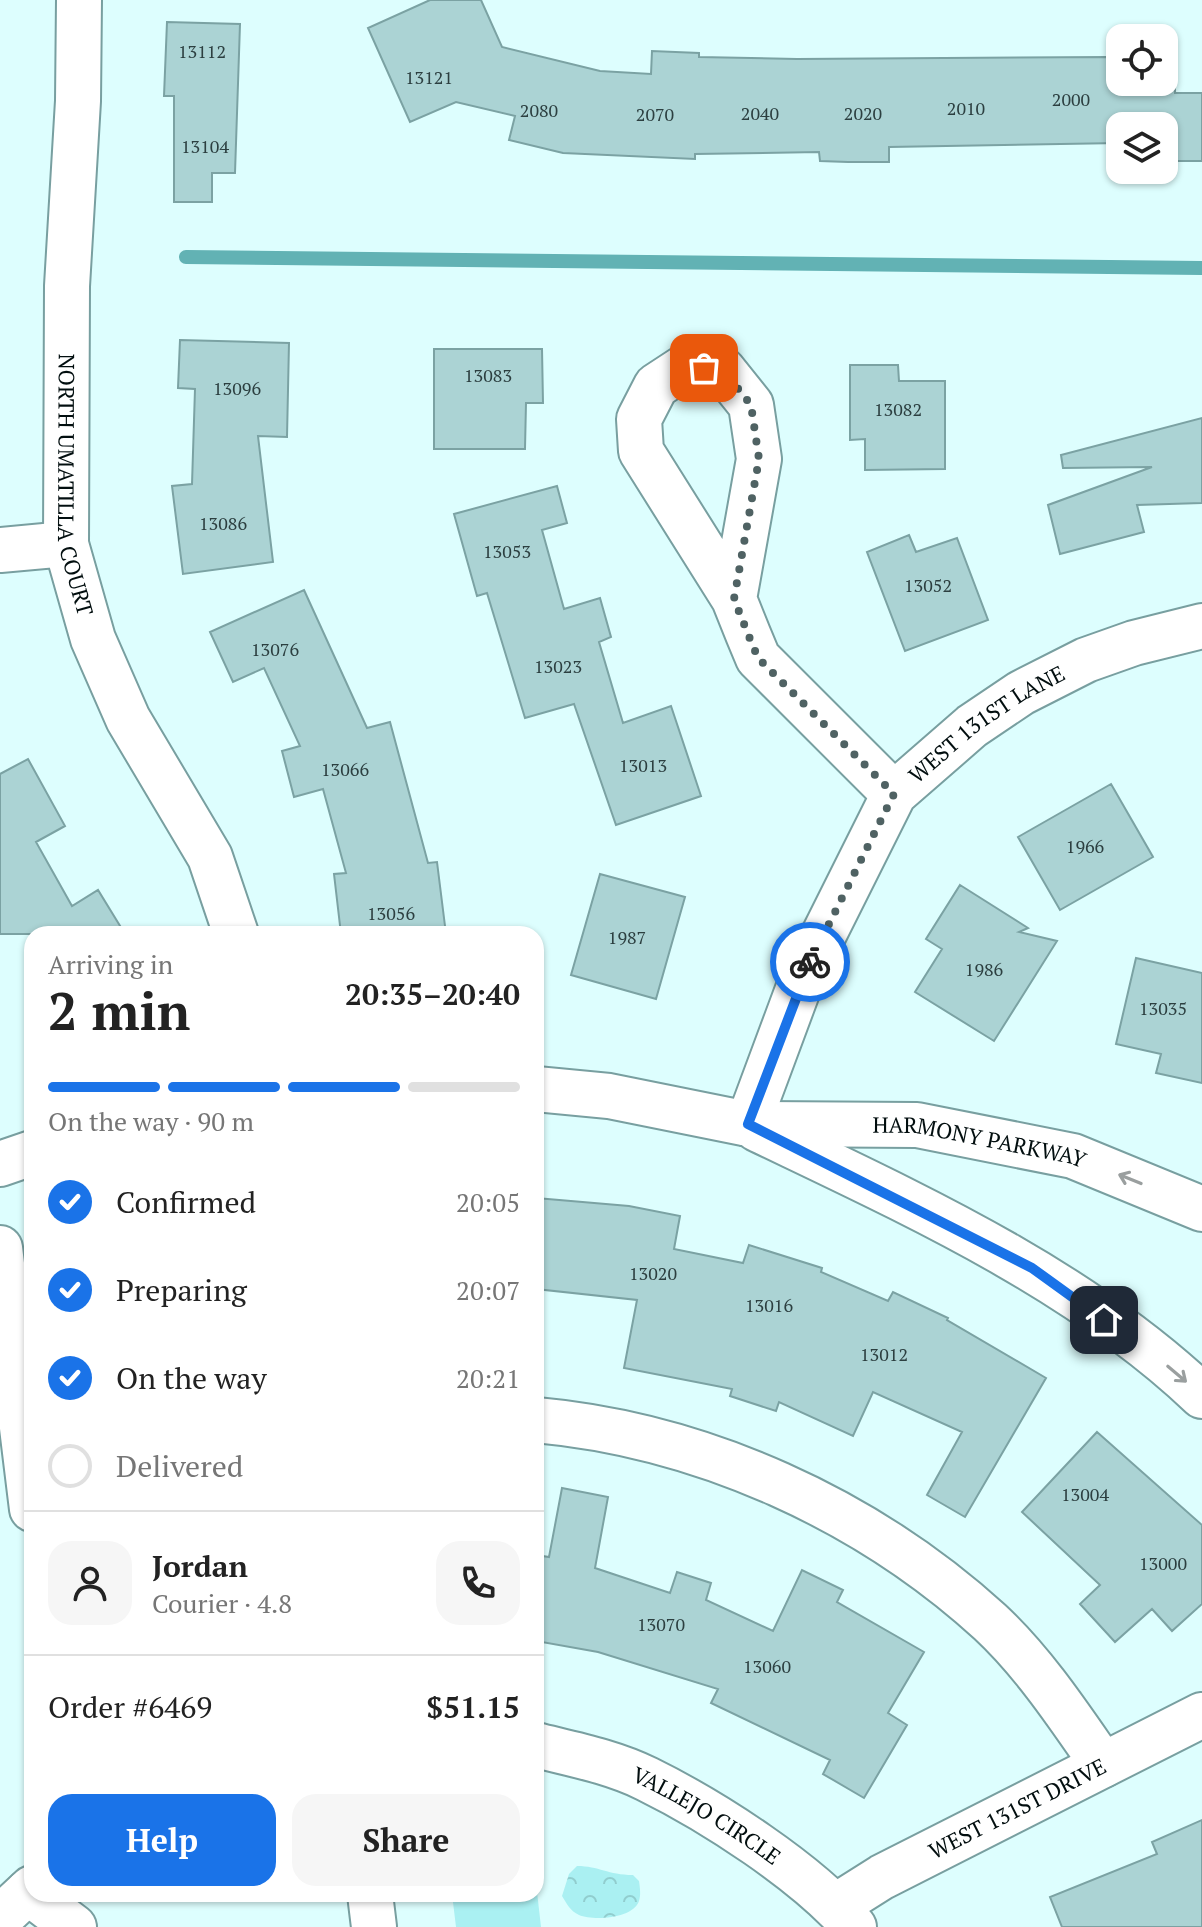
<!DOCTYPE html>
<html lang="en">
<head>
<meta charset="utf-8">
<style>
	body { margin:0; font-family:"PT Serif",serif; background:#f6f6f6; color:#222; height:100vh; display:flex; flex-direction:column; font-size:30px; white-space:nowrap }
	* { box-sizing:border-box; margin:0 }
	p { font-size:26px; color:#767676 }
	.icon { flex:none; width:44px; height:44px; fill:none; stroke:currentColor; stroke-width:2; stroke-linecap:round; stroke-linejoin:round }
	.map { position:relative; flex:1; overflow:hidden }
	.drawer { position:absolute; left:24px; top:926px; width:520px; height:976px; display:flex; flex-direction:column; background:#fff; border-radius:24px; box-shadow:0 2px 6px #0004 }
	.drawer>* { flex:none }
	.fabs { position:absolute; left:1106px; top:24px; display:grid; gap:16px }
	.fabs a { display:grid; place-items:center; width:72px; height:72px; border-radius:16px; background:#fff; box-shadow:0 2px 6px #0004; font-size:40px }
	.pin { position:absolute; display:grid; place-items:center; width:68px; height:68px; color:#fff; margin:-34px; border-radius:16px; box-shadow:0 4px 12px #0006 }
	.courier { position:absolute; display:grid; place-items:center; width:80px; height:80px; margin:-40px; border:6px solid #1a73e8; border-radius:50%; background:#fff; color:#222; box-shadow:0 2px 10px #0007 }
	.head em { font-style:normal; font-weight:600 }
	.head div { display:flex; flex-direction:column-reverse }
	.head { display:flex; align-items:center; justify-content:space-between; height:136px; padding:0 24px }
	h1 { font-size:52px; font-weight:600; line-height:60px }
	.bar { display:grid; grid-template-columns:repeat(4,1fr); gap:12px 8px; align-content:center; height:96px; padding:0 24px }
	.bar i { height:10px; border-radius:6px; background:#e0e0e0 }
	.bar .on { background:#1a73e8 }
	.bar p { grid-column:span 4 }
	.line { display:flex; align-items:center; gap:20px; padding:0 24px; border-top:2px solid #e0e0e0 }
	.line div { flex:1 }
	.round { display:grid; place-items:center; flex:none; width:84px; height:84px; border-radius:24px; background:#f6f6f6 }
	ol { padding:0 24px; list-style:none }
	li { display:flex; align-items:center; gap:24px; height:88px }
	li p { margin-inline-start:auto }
	li .icon { padding:8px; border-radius:50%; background:#1a73e8; color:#fff; stroke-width:4 }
	li:last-child { color:#767676 }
	li i { width:44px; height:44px; border:4px solid #e0e0e0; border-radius:50% }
	.action { display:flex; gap:16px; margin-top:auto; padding:16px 24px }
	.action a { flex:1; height:92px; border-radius:24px; background:#1a73e8; color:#fff; font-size:32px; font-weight:600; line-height:92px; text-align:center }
	.action a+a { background:#f6f6f6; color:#222 }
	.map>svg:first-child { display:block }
</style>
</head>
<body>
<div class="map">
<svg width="1202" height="1927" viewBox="0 0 1202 1927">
	<defs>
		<pattern id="forest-crowns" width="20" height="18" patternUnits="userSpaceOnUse" patternTransform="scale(2)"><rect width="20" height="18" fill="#aaf0f2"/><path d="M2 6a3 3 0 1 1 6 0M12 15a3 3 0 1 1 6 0" fill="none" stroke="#91cdce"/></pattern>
	</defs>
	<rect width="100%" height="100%" fill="#ddfefe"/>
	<path fill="#aaf0f2" d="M536 1883 541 1927H456L452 1894H536Z"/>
	<path fill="url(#forest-crowns)" d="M577 1866C599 1866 608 1875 633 1875L639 1881C640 1888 641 1895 639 1901 633 1919 593 1921 579 1915 570 1911 567 1904 562 1896L569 1874Z"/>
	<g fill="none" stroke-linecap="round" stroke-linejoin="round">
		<path stroke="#62b2b4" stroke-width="14" d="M186 257 1202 268"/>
	</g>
	<path fill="#abd3d4" stroke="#7ba2a3" stroke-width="2" d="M430 0H481L502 47 600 71 651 74 652 51 699 53V57L797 59 1107 57 1120 58V82H1164V58H1175V93H1202V161H1164V126H1120V143L889 147V162H848L820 161 819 152 695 154V159L563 153 509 140 515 116 456 102 410 122 368 28Z
		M167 22 240 24 235 173H212V202H174V96H164Z
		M180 340 289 343 287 437 258 436 273 562 183 574 172 486 192 484 195 389 178 388Z
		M434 349H542L543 403H526L525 449H434Z
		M850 365H898L899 381H945V469L865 470V439L850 440Z
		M1202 418V503L1137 505 1144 532 1060 554 1048 505 1152 467 1063 468 1061 455Z
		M557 486 567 523 542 530 564 609 600 598 611 637 599 642 623 723 671 706 701 796 616 825 574 704 525 718 487 593 477 596 454 514Z
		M909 535 916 552 957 538 988 620 905 651 867 552Z
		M304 590 367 728 390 722 428 863 437 862 446 934H341L334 874 346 873 323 789 294 797 282 751 300 746 264 668 233 682 210 632Z
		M28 759 65 826 36 842 72 906 98 890 125 934H0V774Z
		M1111 784 1153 857 1060 910 1018 837Z
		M600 874 685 897 656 999 571 975Z
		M960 885 1028 928 1019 932 1057 941 994 1041 915 992 942 949 926 939Z
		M1136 958 1202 973V1083L1156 1073 1161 1054 1116 1044Z
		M536 1198 629 1206 680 1216 674 1249 743 1263 749 1245 822 1268 821 1272 888 1301 893 1292 948 1318 947 1320 1046 1378 965 1517 927 1495 962 1432 873 1392 853 1436 779 1402 776 1411 730 1396 732 1389 624 1368 637 1300 536 1289Z
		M1097 1432 1202 1525V1604L1172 1631 1152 1609 1115 1642 1080 1604 1100 1585 1022 1512Z
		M562 1488 608 1497 595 1568 670 1593 677 1572 711 1583 706 1600 773 1631 802 1570 843 1590 837 1602 924 1652 888 1713 907 1725 864 1798 823 1774 830 1760 711 1703 718 1689 598 1652 536 1641V1555L549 1557Z
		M1202 1820V1927H1062L1050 1897 1157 1854 1152 1842Z"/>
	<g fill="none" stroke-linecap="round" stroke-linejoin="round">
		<g stroke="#789fa0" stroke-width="48">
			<g id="minor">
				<path id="s1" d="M79 0 78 101 67 286 66 544 93 639 128 719 210 857 236 934"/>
				<path d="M0 550 66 544"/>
				<path d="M734 599 641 451 639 419 656 386 685 367 723 370 751 405 759 459 734 599 748 634 758 658 894 794"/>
				<path id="s2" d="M536 1089 609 1096 748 1124 917 1125 1073 1156 1202 1209"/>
				<path id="s3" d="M748 1124 803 976 894 794 972 726 1021 693 1086 660 1134 643 1202 626"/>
				<path d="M757 1129C911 1203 1078 1278 1202 1396"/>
				<path d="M0 1164 32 1153"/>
				<path d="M0 1248 32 1509"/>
				<path d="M536 1420C702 1435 866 1509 990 1622 1034 1663 1069 1716 1103 1765"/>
				<path id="s4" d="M536 1745C572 1754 613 1762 647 1779 712 1811 807 1872 854 1927"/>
				<path d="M28 1892 74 1927"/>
				<path d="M370 1894 374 1927"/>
				<path id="s5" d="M836 1906 882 1877 1202 1715"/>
				<path d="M0 1918 32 1888"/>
			</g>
		</g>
		<use href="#minor" stroke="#fff" stroke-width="44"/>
	</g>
	<defs><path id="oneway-shaft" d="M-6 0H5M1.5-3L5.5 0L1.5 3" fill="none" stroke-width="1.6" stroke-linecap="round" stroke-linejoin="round" transform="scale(2)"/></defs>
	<g stroke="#9a9f9f">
		<use href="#oneway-shaft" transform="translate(1130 1179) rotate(-158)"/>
		<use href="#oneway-shaft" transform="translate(1177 1374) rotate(40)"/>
	</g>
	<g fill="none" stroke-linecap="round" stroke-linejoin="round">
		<path stroke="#4f6263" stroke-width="8" stroke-dasharray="0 14.4" d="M704 368 723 370 751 405 759 459 734 599 748 634 758 658 894 794 810 962"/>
		<path stroke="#1a73e8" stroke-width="10" d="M810 962 748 1124 1032 1268 1104 1320"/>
	</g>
	<g text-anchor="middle" stroke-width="7" stroke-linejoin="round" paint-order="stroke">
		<g font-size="18" fill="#2c3f40">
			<text x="202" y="58">13112</text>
			<text x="429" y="84">13121</text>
			<text x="1071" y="106">2000</text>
			<text x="966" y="115">2010</text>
			<text x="539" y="117">2080</text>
			<text x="760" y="120">2040</text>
			<text x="863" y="120">2020</text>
			<text x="655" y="121">2070</text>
			<text x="205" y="153">13104</text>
			<text x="488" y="382">13083</text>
			<text x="237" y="395">13096</text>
			<text x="898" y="416">13082</text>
			<text x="223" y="530">13086</text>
			<text x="507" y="558">13053</text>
			<text x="928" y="592">13052</text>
			<text x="275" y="656">13076</text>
			<text x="558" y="673">13023</text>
			<text x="643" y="772">13013</text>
			<text x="345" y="776">13066</text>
			<text x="1085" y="853">1966</text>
			<text x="391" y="920">13056</text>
			<text x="627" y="944">1987</text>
			<text x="984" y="976">1986</text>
			<text x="1163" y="1015">13035</text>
			<text x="653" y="1280">13020</text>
			<text x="769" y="1312">13016</text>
			<text x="884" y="1361">13012</text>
			<text x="1085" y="1501">13004</text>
			<text x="1163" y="1570">13000</text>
			<text x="661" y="1631">13070</text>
			<text x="767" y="1673">13060</text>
		</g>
		<g font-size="22" fill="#020e0f" stroke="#fff">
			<text dy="8" stroke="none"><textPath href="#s1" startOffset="486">NORTH UMATILLA COURT</textPath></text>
			<text dy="8" stroke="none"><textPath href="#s3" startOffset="478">WEST 131ST LANE</textPath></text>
			<text dy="8" stroke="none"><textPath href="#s2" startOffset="448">HARMONY PARKWAY</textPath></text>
			<text dy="8" stroke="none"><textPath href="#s5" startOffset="206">WEST 131ST DRIVE</textPath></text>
			<text dy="8" stroke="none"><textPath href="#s4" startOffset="186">VALLEJO CIRCLE</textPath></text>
		</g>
	</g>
</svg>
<div class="fabs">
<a><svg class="icon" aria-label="locate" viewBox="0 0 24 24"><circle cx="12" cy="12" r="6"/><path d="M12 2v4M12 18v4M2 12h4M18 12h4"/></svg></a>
<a><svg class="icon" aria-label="layers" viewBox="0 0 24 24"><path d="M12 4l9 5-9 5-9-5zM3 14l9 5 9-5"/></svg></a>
</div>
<div class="pin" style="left:704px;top:368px;background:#ea580c"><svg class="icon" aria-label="bag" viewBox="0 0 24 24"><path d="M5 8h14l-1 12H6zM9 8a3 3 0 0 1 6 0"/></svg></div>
<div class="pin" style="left:1104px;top:1320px;background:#1f2937"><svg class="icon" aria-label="home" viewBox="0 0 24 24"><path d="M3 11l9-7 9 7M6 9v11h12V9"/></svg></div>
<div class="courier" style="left:810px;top:962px"><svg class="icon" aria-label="bike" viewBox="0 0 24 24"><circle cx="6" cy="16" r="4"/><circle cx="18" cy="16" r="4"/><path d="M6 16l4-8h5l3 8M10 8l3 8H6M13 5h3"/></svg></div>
<section class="drawer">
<div class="head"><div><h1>2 min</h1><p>Arriving in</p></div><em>20:35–20:40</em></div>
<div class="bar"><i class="on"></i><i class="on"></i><i class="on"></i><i></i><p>On the way · 90 m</p></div>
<ol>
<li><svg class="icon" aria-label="check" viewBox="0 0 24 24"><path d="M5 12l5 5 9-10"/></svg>Confirmed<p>20:05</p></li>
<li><svg class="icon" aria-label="check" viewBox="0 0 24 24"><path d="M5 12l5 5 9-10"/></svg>Preparing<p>20:07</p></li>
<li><svg class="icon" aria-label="check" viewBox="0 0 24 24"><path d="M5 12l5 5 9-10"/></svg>On the way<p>20:21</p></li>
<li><i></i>Delivered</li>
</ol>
<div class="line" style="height:144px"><a class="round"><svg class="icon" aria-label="person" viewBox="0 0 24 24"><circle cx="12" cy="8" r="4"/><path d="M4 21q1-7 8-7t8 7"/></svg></a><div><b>Jordan</b><p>Courier · 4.8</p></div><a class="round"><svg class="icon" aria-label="phone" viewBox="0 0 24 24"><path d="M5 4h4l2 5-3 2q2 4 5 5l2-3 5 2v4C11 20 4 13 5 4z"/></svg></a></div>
<div class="line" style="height:104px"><div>Order #6469</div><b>$51.15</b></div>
<div class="action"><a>Help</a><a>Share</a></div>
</section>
</div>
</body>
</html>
